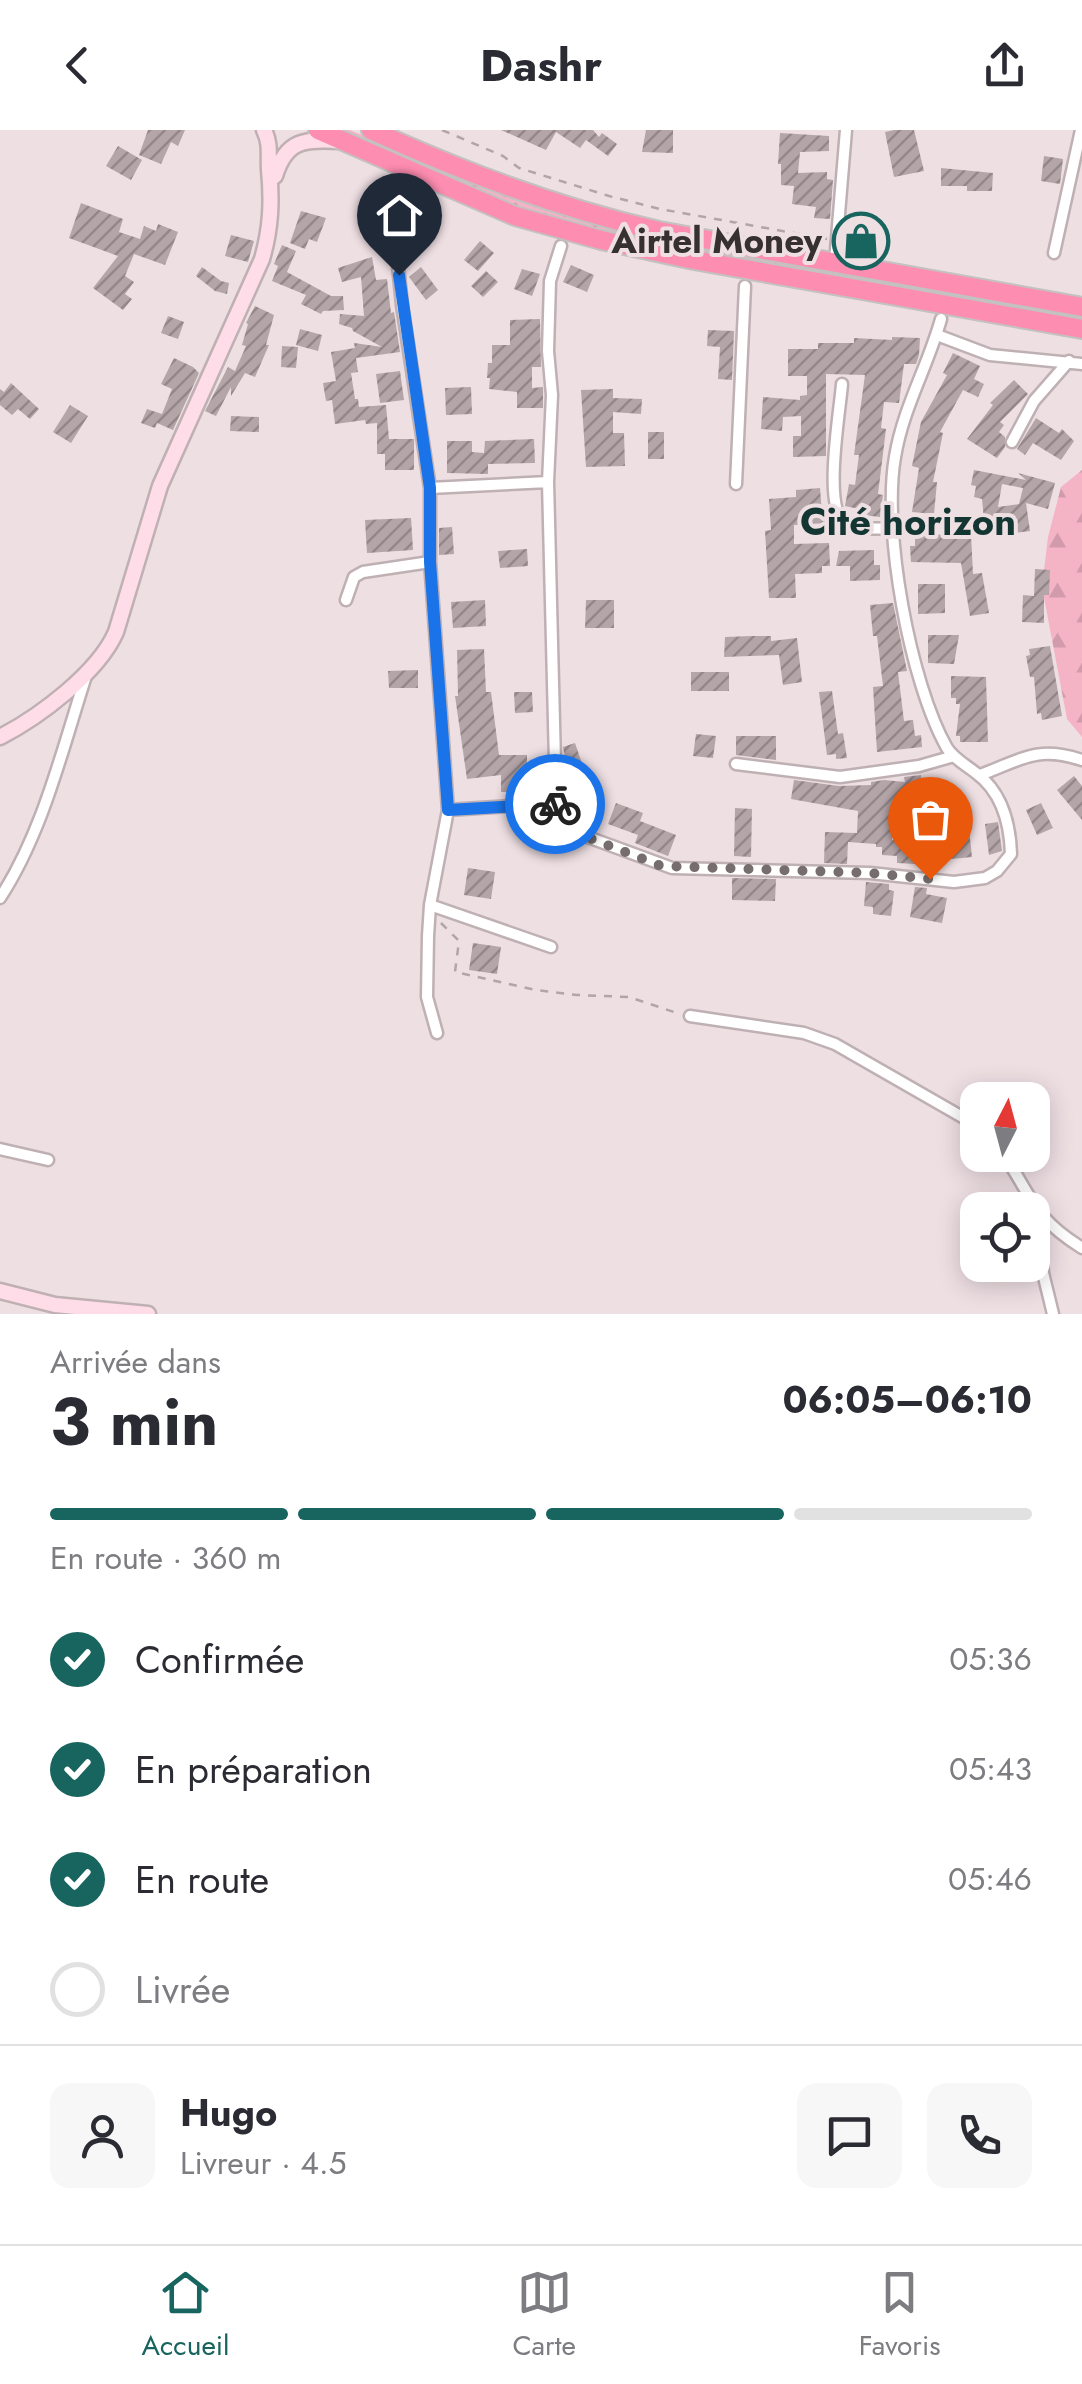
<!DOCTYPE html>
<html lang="fr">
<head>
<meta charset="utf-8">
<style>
	body { margin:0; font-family:Jost,sans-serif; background:#f7f7f7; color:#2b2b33; height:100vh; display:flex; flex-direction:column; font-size:38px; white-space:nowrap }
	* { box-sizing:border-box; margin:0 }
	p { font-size:32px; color:#7c7c81 }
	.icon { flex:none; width:55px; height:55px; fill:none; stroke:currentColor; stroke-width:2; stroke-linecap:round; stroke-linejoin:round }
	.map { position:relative; height:1184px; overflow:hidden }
	.drawer { display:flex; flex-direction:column; background:#fff; flex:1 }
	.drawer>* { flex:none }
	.needle { width:65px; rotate:6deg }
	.controls { position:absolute; left:960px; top:952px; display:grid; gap:20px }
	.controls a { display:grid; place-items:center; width:90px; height:90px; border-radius:20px; background:#fff; box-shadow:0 5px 25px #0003; font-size:50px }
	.pin { position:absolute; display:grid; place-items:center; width:85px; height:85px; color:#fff; margin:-102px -42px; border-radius:50% 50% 50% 0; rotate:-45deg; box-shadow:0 0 10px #0007 }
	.pin .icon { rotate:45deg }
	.courier { position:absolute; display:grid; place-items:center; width:100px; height:100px; margin:-50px; border:8px solid #1a73e8; border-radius:50%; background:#fff; color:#222; box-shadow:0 2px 12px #0007 }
	.head em { font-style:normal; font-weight:700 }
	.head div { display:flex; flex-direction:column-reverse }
	.head { display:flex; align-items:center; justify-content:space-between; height:170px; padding:0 50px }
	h1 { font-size:65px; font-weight:700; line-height:75px }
	.bar { display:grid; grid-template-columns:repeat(4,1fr); gap:15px 10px; align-content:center; height:120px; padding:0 50px }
	.bar i { height:12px; border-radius:8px; background:#e1e1e2 }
	.bar .current { background:#18645e }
	.bar p { grid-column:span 4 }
	.line { display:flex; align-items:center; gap:25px; padding:0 50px; border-top:2px solid #e1e1e2 }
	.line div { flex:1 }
	.round { display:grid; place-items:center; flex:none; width:105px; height:105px; border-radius:20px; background:#f7f7f7 }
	ol { padding:0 50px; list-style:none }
	li { display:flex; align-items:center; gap:30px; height:110px }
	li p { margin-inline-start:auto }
	li .icon { padding:10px; border-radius:50%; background:#18645e; color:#fff; stroke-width:4 }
	li:last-child { color:#7c7c81 }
	li i { width:55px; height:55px; border:5px solid #e1e1e2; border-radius:50% }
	header { display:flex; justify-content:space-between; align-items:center; height:130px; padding:0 50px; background:#fff; font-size:45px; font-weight:700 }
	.tabs { display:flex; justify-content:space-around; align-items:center; height:140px; border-top:2px solid #e1e1e2; background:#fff; font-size:28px; color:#7c7c81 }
	.tabs a { display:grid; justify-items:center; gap:5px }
	.tabs .current { color:#18645e }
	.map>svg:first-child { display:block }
</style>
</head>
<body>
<header><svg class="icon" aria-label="back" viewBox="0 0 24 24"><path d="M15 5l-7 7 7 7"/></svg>Dashr<svg class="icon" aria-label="share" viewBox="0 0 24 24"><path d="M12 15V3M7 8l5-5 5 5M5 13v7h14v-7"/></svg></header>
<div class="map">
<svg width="1082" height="1184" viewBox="0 0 1082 1184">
	<defs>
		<pattern id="grass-dots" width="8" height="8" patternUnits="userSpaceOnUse" patternTransform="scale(2.5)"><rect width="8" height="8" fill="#f4b4c6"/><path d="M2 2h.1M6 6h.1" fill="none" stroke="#d29bab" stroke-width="1.8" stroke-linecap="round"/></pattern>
		<pattern id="forest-firs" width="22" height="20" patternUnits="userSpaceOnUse" patternTransform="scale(2.5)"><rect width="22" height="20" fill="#f4b4c6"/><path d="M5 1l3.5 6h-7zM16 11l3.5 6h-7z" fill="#d29bab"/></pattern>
		<pattern id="building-hatch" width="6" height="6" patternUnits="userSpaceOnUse" patternTransform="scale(2.5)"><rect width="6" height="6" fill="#b4a5a9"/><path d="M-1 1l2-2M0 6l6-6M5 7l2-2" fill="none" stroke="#93878a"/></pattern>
	</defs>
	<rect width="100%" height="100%" fill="#eedfe3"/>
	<path fill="url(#grass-dots)" d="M334 0H350L488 60 604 97 1082 185V191L695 123 602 103 485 66Z"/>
	<path fill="url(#forest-firs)" d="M1082 340V607L1067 589 1042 457 1048 407 1061 357Z"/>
	<path fill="url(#building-hatch)" fill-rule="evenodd" d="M148 0H185L178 16 171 12 161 34 139 25Z
		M501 0H593L599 7 602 3 617 14 608 26 586 10 580 18 556 2 546 20Z
		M646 0H673V23L642 22Z
		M894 0H914L924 41 894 47 885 2Z
		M780 3 829 6V21L800 22 798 43 827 42V49L833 50 830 89 814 88 816 77 792 74 794 56 781 55V34H778Z
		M118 16 142 30 131 50 106 36Z
		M1044 26 1063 29 1060 54 1041 51Z
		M941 38 993 43 992 61H967V56H941Z
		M81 73 123 89 119 102 140 109 144 96 156 101 158 94 178 102 165 135 134 124 125 146 134 152 125 164 132 169 123 180 93 158 118 126 69 108Z
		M301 81 326 88 317 112 309 109 305 119 290 113Z
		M231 105 254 111 248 132 225 126Z
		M480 111 494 123 478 141 464 130Z
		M282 115 296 121 287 142 331 166H343L344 180 323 181 321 184 301 174 306 165 272 151 278 136 274 134Z
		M372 127 376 150 387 149 391 183 394 182 400 222 356 228 358 242 351 243 355 269H358L359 277 386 275 389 309H414V340H385V324H377V293L366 294 365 290 335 294 332 270 326 271 323 253 336 251 331 222 355 218 354 213 382 217 353 201 352 198 339 194 340 184 364 186 361 147 342 152 338 138Z
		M571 135 594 145 587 162 563 152Z
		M202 137 221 151 229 153 227 164 215 161 196 146Z
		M421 137 438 160 426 170 409 147Z
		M522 139 540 144 532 166 514 159Z
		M486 141 498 152 483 167 471 156Z
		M255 176 274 185 266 215H269L255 247 245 243 231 266V257L216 286 205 281 228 237 235 241 246 216 242 215 248 194 246 193Z
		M168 186 184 192 178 209 161 203Z
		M540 189 541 237H532V258L543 257V278H517V262L489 259 490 248H487L488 233H492V215H510V190Z
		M300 199 322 205 318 221 296 215Z
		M708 200 734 201 732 250 718 249 720 217 707 216Z
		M892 207 920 208 919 225 916 234H904L899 273 884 272 881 298 886 299 878 364 883 365 880 387 863 385 864 380 845 376 849 354 855 355 859 325H854L865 245 826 244V326L793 327V306H801V286L783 287 782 301 761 299 763 267 800 270V266L807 265V246H788V219H818V213H854V208L892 210Z
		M282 216 298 217 296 238 281 237Z
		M953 223 980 236 974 249 984 254 978 267 963 260 940 302 943 303 933 352H937L934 384 912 382 919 338 912 336 921 292 947 245 943 243Z
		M174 228 193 237 199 243 173 300 157 293 155 298 141 293 147 279 162 284 172 259 161 254Z
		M400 241 404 270 380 273 376 244Z
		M1014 250 1028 264 1000 292 1004 295 999 302 1005 307V317L997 328 967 309 993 275 990 273Z
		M11 253 39 279 30 289 18 279 12 285 0 275V259L4 262Z
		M471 257 472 284 446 285 445 258Z
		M613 259V268L642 269 641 284 613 282V303H624L625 336 586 337 581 260Z
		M70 275 88 286 71 313 53 302Z
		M231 286 259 287V302L230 301Z
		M1036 288 1059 303 1062 299 1074 311 1061 330 1033 313 1025 325 1017 319Z
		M648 302H664V329H648Z
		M534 309 535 333 488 334V344L447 343V311H472V322L484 323 485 311Z
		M974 340 1026 350 1018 343 1055 353 1048 379 1026 373 1030 401 1015 403V397L985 400 982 369 974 367 976 356 971 355ZM1002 354 1023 358 1019 374 998 377Z
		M820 358 822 384H827V393L794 395V414L829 413 830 436H822V443L795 444 796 468H769L765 401 771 400 769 369 796 367V360Z
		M411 388 413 420 367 423 365 390Z
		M452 397 454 424 439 425V398Z
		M971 404 973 444 982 443 989 483 970 486 961 433 911 432 910 416H915V405Z
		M527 419 528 436 500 438 498 421Z
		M874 420V435H880V450L850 451V436H836L839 421Z
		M1035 439 1050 440 1049 465H1044V493L1022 492 1023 465 1034 466Z
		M918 454H945V483L918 484Z
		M485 470 486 496 453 498 451 472Z
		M586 470H614V498H585Z
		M893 473 907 541 898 542 904 591 913 590 915 606 921 605 922 617 877 622 873 557 883 556 877 506H873L870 475Z
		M928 505H959L954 534 928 533Z
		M752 506H771V511L797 508 802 552 783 555 779 525 724 527 725 507Z
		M1050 516 1062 586 1042 590 1041 583 1037 584 1034 547H1030L1026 526 1030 525 1029 519Z
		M484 519 486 562H491L499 625H527V662H501V645L467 649 455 566H458L457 520Z
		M418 540V558H389L388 541Z
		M691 542H729V561H691Z
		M951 546 986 547 988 612H960V606H956L960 574H956V568H951Z
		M832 561 838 604 843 603 847 628 836 629V624L827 625 819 562Z
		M514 562H532L533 582 515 583Z
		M696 604 716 606 713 628 693 626Z
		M736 606H776V630L736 625Z
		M575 613 587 648 591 647 598 674 575 680 563 617Z
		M921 645 924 689 892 691V710L915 711V734L897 733V726L882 725V717H876V714L848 712 847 734 824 733 825 702 857 703 858 681 791 669 794 650 839 656 871 655V652L884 650 905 652 904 647Z
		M1074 646 1082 656V690L1057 660Z
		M616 673 643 683 640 691 676 705 668 726 635 713 638 705 608 694Z
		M1041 673 1053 698 1037 705 1026 680Z
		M735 678 752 679 751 727 734 726Z
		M998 692 1002 721 989 725 985 694Z
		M969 699 972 727 951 729 950 713 942 714 941 702Z
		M468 738 495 742 491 769 464 765Z
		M732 748 776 749 775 771 732 770Z
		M866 752 889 754V760L894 761 891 786 873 784V777L864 776Z
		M915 757 927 758 926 764 947 768 942 793 910 787Z
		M473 813 501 817 497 844 469 840Z"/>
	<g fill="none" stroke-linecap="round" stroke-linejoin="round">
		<g stroke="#bfb0b4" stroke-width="15">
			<path id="street" d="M416 44 398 85 396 116 402 175 430 358V432L448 680 430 775 428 806 427 867 437 903
				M561 116 550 151 548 221 552 265 548 352 556 673 561 691 574 702 672 738 870 743 954 752 985 748 997 741 1011 724C1010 692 1002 662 976 643 966 635 954 629 947 618 910 553 882 400 895 327 903 278 928 236 941 189
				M1054 123 1081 0
				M835 132 846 0
				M937 205 990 225 1082 234
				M842 254C840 281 823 376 844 392 855 400 876 398 890 399
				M1012 312 1034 271 1069 231
				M736 354 745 156
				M430 358 548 352
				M346 470 354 447 363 442 430 432
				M736 634 840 647 919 636 954 626
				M980 645C1021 630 1036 615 1082 630
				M448 680 556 673
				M0 768C43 702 62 620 86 546
				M430 775 551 817
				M690 886 804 903 835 914 978 996
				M0 1019 48 1030
				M1004 1025C1034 1070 1033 1087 1082 1118
				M1039 1085 1043 1143 1053 1184"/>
		</g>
		<g stroke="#bfb0b4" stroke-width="19">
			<path id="secondary" d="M275 46C286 10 304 9 339 11
				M0 607C39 587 98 543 116 502L160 356 262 129C271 98 272 71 269 40 268 25 271 14 264 0
				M0 1161 55 1175 148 1184"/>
		</g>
		<g stroke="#c3c1c1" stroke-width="22">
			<path id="highway" d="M318 0 515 86 601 110 694 130 1082 199
				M371 0C465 43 558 78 659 101L1082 177"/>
		</g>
		<path stroke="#b1a5a8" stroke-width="2.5" stroke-dasharray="8 8" stroke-linecap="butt" d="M442 0 503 26 519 38 609 66 660 79 827 109
			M441 793 459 811 455 842 536 860 577 865 629 867 680 884"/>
		<use href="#street" stroke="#fff" stroke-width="10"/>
		<use href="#secondary" stroke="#ffdde8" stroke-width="14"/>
		<use href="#highway" stroke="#fe8db2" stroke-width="18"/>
	</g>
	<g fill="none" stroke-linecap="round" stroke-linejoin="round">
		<path stroke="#766d6f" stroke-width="10" stroke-dasharray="0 18" d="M555 674 561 691 574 702 661 736 870 743 930 749"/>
		<path stroke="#1a73e8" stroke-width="12" d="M399 145 430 358V432L448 680 555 674"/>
	</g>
	<defs>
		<g id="shop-ring" transform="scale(2.875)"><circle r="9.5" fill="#eedfe3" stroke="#18645e" stroke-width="1.5"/><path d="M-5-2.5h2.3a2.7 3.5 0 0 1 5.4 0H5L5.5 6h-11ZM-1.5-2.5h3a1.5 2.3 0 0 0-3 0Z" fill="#18645e"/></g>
	</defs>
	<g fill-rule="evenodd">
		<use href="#shop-ring" x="861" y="111"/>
	</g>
	<g text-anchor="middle" stroke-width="8" stroke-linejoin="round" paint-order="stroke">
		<g font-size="35" font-weight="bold" fill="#363031" stroke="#eedfe3" text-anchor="end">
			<text x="822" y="123">Airtel Money</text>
		</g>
		<g font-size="38" font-weight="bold" fill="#143632" stroke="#eedfe3">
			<text x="908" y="405">Cité horizon</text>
		</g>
	</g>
</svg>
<div class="controls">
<a><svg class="needle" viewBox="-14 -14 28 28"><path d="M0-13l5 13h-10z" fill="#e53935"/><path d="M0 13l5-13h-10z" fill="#7c7c81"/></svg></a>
<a><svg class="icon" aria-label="locate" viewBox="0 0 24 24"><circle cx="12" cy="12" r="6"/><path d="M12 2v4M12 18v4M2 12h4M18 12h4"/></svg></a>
</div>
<div class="pin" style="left:930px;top:749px;background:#ea580c"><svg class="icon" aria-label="bag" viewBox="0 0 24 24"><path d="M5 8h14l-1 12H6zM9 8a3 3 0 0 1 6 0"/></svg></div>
<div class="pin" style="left:399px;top:145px;background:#1f2937"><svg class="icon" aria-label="home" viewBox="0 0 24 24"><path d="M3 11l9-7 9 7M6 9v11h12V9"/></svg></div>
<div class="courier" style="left:555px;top:674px"><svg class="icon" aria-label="bike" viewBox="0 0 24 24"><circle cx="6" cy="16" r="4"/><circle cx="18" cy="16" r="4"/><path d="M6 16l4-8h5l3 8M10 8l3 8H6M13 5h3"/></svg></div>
</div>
<section class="drawer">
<div class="head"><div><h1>3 min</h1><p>Arrivée dans</p></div><em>06:05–06:10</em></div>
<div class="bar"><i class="current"></i><i class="current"></i><i class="current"></i><i></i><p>En route · 360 m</p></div>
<ol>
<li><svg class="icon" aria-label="check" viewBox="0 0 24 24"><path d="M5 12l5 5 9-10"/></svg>Confirmée<p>05:36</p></li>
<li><svg class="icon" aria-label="check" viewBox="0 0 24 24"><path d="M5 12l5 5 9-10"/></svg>En préparation<p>05:43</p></li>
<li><svg class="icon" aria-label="check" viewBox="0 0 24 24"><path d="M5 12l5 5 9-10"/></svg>En route<p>05:46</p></li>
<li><i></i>Livrée</li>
</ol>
<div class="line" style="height:180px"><a class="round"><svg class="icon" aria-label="person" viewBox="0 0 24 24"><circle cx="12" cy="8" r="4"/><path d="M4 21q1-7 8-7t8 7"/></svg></a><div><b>Hugo</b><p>Livreur · 4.5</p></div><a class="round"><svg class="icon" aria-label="chat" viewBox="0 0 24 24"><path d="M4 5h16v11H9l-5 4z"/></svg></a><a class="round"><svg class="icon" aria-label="phone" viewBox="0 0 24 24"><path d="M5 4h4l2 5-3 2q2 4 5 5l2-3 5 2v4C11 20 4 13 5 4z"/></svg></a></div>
</section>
<nav class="tabs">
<a class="current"><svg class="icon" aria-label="home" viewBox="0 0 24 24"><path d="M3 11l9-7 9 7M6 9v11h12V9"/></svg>Accueil</a>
<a><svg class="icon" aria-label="map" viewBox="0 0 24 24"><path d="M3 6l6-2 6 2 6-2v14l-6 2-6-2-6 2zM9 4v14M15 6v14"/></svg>Carte</a>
<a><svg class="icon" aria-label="saved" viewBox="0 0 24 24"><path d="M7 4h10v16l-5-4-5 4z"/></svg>Favoris</a>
</nav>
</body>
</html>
